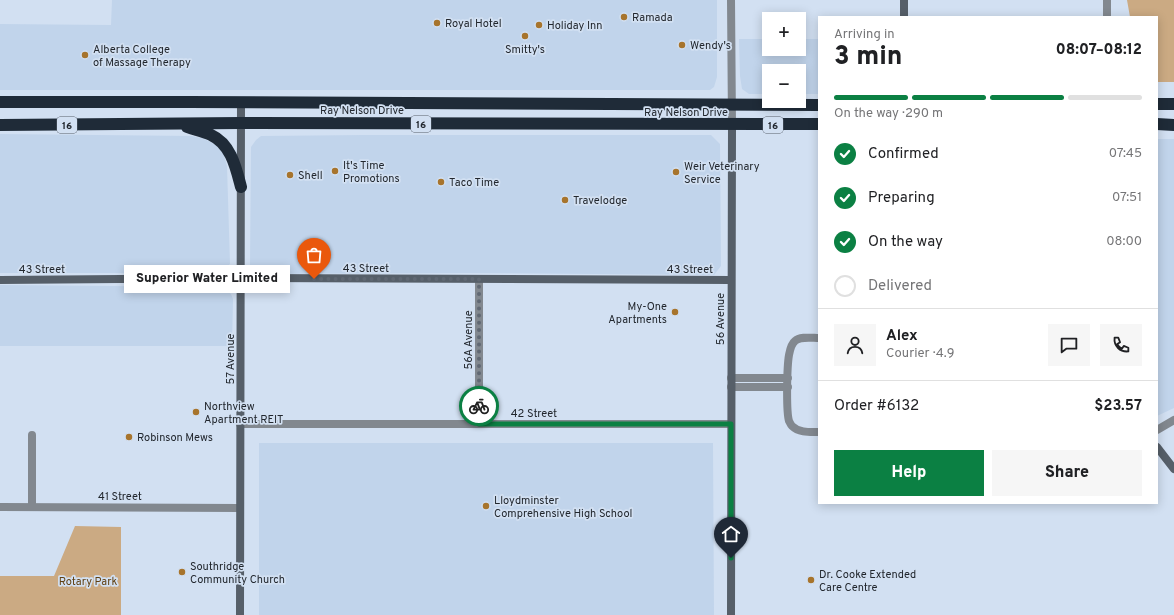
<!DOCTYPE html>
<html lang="en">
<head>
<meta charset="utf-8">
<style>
	body { margin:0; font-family:Overpass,sans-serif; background:#f6f6f6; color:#202124; height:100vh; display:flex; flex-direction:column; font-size:15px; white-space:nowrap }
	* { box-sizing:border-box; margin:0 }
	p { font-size:13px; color:#757577 }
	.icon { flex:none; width:22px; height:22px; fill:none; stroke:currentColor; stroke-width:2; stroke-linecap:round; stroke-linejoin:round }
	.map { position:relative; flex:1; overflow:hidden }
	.details { position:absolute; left:818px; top:16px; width:340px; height:488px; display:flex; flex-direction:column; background:#fff; border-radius:0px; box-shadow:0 2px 10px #0003 }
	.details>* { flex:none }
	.fabs { position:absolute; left:762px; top:12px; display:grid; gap:8px }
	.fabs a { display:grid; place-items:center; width:44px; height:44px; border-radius:0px; background:#fff; box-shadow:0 2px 10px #0003; font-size:20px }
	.pin { position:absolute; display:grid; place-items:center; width:34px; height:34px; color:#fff; margin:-41px -17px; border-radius:50% 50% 50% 0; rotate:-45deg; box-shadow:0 0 4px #0007 }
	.pin .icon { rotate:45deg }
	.courier { position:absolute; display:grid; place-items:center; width:40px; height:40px; margin:-20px; border:3px solid #0b8043; border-radius:50%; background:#fff; color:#222; box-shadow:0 1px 5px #0007 }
	.bubble { position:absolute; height:28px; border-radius:0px; background:#fff; box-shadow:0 2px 10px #0003; font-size:13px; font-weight:800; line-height:28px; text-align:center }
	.summary em { font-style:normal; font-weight:800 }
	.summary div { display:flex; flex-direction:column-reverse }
	.summary { display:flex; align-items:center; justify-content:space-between; height:68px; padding:0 16px }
	h1 { font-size:26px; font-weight:800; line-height:30px }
	.bar { display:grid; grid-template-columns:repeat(4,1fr); gap:6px 4px; align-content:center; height:48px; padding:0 16px }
	.bar i { height:5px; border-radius:3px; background:#e0e0e0 }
	.bar .on { background:#0b8043 }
	.bar p { grid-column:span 4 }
	.line { display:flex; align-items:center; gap:10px; padding:0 16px; border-top:1px solid #e0e0e0 }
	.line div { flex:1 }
	.round { display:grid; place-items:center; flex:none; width:42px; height:42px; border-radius:0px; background:#f6f6f6 }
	ol { padding:0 16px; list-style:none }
	li { display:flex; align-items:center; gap:12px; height:44px }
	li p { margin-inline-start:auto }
	li .icon { padding:4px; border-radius:50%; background:#0b8043; color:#fff; stroke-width:4 }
	li:last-child { color:#757577 }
	li i { width:22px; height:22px; border:2px solid #e0e0e0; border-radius:50% }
	.action { display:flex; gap:8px; margin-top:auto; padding:8px 16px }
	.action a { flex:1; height:46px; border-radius:0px; background:#0b8043; color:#fff; font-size:16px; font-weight:800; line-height:46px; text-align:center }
	.action a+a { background:#f6f6f6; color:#202124 }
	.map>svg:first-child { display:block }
</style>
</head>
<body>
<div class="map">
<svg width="1174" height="615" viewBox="0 0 1174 615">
	<rect width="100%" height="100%" fill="#d2e0f2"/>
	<path fill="#c1d4eb" d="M112 0H717V77L714 87 710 90H0V24L111 25Z
		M739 39H769V49H799V39H819V94H799V71H769V94H749L742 89 740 76Z
		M0 134 192 136 202 138 215 144 223 152 227 166 230 264 220 273H0Z
		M364 135H711L720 144 721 266 714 275 464 273 255 274 250 267 251 147 256 140 261 136Z
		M1157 139H1174V408L1157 416Z
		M0 285 222 287 231 294 233 299 232 346H0Z
		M259 443H713L714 615H259Z"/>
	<path fill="#cbaa83" d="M1127 0H1174V82H1157V17H1130Z
		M75 526 121 527V615H0V576H54Z"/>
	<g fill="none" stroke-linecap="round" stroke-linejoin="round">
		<path stroke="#82888f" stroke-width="8" d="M731 0 732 125
			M1107 0V17
			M479 279V424
			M819 338C812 338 800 336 795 341 791 344 790 350 789 355 787 366 786 411 789 421 790 423 791 425 792 426 799 433 810 432 819 432
			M731 378H788
			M731 387H788
			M240 424H731
			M1157 430 1174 420
			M32 435V507
			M0 507 240 508"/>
		<path stroke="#565f69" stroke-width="8" d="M904 0V17
			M0 280 241 278 731 280
			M1157 447 1174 469
			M240 615 241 103
			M731 615 732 125"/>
		<path stroke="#1f2b38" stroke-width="12" d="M0 102H189L819 105
			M1157 104H1174
			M1157 124 1174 125
			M0 125 241 123 819 124
			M187 127C195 130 203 131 211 135 231 144 236 168 241 187"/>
	</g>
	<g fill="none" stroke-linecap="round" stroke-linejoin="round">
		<path stroke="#606873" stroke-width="4" stroke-dasharray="0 7.2" d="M314 279H479V406"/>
		<path stroke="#0b8043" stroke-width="5" d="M479 406V424H731V558"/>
	</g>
	<g fill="#a7742c" stroke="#d2e0f2" stroke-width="1.5">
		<circle cx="624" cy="17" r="4"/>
		<circle cx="437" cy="23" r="4"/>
		<circle cx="539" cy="25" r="4"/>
		<circle cx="525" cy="36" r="4"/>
		<circle cx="682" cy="45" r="4"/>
		<circle cx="85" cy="55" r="4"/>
		<circle cx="335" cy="171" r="4"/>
		<circle cx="676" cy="172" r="4"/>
		<circle cx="290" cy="175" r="4"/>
		<circle cx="441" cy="182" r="4"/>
		<circle cx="565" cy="200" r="4"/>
		<circle cx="675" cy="312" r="4"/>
		<circle cx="196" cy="412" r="4"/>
		<circle cx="129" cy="437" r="4"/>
		<circle cx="486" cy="506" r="4"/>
		<circle cx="182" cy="572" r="4"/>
		<circle cx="811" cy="580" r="4"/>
	</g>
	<g text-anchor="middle" stroke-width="3.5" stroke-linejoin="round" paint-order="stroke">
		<g fill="#d2e0f2" stroke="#575e69" stroke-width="1">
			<rect x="411" y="116" width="20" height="16" rx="3"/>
			<rect x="57" y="117" width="20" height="16" rx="3"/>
			<rect x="763" y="117" width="20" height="16" rx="3"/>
		</g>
		<g font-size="10" font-weight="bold" fill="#22272e">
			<text x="421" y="128">16</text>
			<text x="67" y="129">16</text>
			<text x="773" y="129">16</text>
		</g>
		<g font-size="11" fill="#22272e" stroke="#d2e0f2" text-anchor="start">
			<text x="632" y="21">Ramada</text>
			<text x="445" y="27">Royal Hotel</text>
			<text x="547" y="29">Holiday Inn</text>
			<text x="690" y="49">Wendy's</text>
			<text x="93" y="53">Alberta College<tspan x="93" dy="13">of Massage Therapy</tspan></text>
			<text x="525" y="53" text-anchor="middle">Smitty's</text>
			<text x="343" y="169">It's Time<tspan x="343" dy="13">Promotions</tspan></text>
			<text x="684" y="170">Weir Veterinary<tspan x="684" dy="13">Service</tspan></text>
			<text x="298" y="179">Shell</text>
			<text x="449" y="186">Taco Time</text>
			<text x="573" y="204">Travelodge</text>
			<text x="667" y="310" text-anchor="end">My-One<tspan x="667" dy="13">Apartments</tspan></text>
			<text x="204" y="410">Northview<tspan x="204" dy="13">Apartment REIT</tspan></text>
			<text x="137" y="441">Robinson Mews</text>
			<text x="494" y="504">Lloydminster<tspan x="494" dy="13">Comprehensive High School</tspan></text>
			<text x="190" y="570">Southridge<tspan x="190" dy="13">Community Church</tspan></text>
			<text x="819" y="578">Dr. Cooke Extended<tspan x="819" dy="13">Care Centre</tspan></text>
		</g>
		<g font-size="11" fill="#22272e" stroke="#d2e0f2">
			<text x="362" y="114">Ray Nelson Drive</text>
			<text x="686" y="116">Ray Nelson Drive</text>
			<text x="366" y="272">43 Street</text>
			<text x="42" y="273">43 Street</text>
			<text x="690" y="273">43 Street</text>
			<text transform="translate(720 319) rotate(-90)" y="4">56 Avenue</text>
			<text transform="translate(468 340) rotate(-90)" y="4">56A Avenue</text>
			<text transform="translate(230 359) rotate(-90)" y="4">57 Avenue</text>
			<text x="534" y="417">42 Street</text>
			<text x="120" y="500">41 Street</text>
		</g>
		<g font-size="11" fill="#603f10" stroke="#d2e0f2">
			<text x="88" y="585">Rotary Park</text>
		</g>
	</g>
</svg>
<div class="fabs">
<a>+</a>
<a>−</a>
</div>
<div class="pin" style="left:314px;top:279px;background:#ea580c"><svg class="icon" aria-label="bag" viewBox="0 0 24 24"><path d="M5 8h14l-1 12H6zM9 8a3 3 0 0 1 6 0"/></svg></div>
<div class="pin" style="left:731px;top:558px;background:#1f2937"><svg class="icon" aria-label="home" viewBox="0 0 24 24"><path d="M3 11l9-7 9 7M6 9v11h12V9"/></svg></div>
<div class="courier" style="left:479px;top:406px"><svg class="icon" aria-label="bike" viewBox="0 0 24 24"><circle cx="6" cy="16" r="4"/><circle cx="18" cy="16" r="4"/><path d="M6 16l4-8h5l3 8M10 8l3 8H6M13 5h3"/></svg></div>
<div class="bubble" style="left:124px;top:265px;width:166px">Superior Water Limited</div>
<section class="details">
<div class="summary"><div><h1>3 min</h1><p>Arriving in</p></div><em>08:07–08:12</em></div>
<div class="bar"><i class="on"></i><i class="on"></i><i class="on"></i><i></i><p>On the way · 290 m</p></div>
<ol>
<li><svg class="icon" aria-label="check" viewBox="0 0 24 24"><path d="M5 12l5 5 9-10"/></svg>Confirmed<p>07:45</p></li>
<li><svg class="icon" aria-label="check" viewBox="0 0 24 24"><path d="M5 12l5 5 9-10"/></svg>Preparing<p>07:51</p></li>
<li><svg class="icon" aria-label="check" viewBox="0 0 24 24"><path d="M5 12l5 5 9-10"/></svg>On the way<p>08:00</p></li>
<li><i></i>Delivered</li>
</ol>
<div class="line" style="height:72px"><a class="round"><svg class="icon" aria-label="person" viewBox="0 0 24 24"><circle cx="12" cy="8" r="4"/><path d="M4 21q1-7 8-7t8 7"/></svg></a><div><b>Alex</b><p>Courier · 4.9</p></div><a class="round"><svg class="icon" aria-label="chat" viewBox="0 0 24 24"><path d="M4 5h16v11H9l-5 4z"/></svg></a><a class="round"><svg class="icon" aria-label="phone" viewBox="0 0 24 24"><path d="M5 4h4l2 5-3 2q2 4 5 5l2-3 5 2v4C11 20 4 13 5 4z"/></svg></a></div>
<div class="line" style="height:52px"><div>Order #6132</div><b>$23.57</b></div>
<div class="action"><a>Help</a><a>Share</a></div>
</section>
</div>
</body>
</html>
